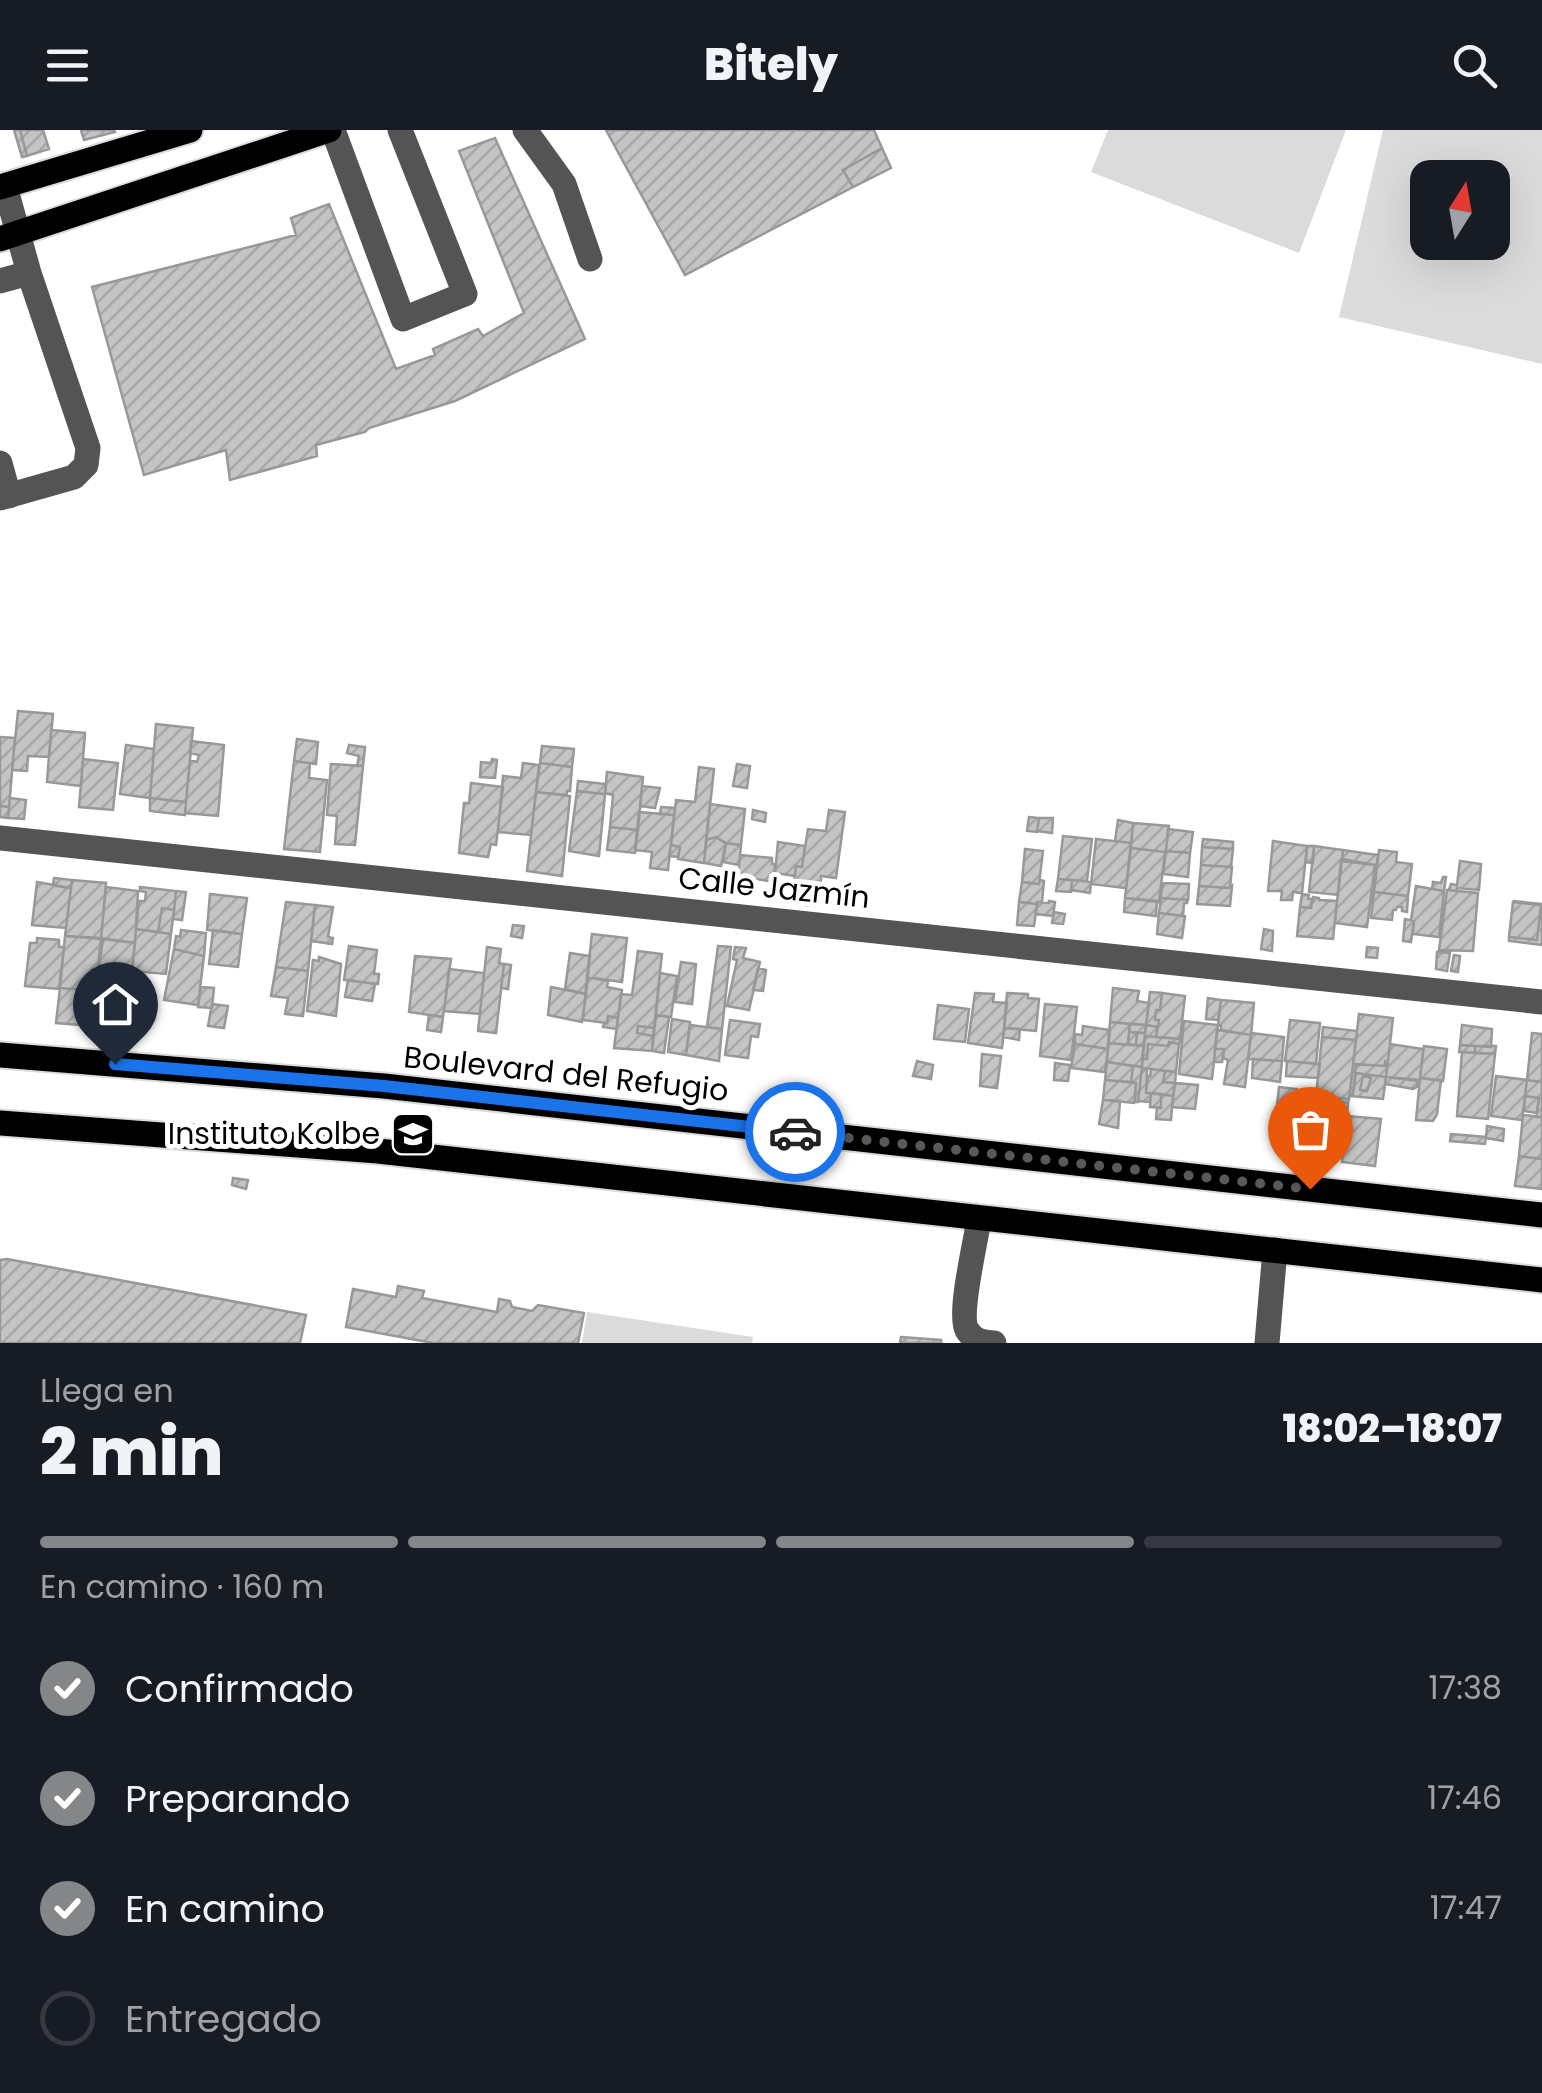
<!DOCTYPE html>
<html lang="es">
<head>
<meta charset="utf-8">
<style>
	body { margin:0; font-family:Poppins,sans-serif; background:#20242c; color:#f1f3f6; height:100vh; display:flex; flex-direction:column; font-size:38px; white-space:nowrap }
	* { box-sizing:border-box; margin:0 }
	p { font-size:32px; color:#9ea1a6 }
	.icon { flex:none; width:55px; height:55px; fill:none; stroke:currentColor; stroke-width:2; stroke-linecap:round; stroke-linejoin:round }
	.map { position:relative; height:1213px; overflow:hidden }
	.panel { display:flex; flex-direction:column; background:#171b24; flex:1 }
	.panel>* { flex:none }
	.needle { width:65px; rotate:11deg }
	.buttons { position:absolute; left:1410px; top:30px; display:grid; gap:20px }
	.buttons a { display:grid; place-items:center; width:100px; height:100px; border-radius:20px; background:#171b24; box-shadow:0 10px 40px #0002; font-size:50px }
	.pin { position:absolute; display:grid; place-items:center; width:85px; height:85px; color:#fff; margin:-102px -42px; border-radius:50% 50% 50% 0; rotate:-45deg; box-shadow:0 0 10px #0007 }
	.pin .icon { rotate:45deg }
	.courier { position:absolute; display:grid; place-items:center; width:100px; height:100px; margin:-50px; border:8px solid #1a73e8; border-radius:50%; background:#fff; color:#222; box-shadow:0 2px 12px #0007 }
	.head em { font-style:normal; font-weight:800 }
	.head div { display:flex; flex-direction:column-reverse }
	.head { display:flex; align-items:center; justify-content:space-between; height:170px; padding:0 40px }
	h1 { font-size:65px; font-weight:800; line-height:75px }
	.bar { display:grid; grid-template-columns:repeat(4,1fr); gap:15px 10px; align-content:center; height:120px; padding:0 40px }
	.bar i { height:12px; border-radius:8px; background:#363941 }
	.bar .on { background:#858687 }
	.bar p { grid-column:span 4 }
	ol { padding:0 40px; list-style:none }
	li { display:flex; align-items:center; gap:30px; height:110px }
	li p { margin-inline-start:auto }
	li .icon { padding:10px; border-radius:50%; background:#858687; color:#fff; stroke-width:4 }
	li:last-child { color:#9ea1a6 }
	li i { width:55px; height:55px; border:5px solid #363941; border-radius:50% }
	header { display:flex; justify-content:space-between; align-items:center; height:130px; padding:0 40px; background:#171b24; font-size:45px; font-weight:800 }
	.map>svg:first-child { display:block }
</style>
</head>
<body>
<header><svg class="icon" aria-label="menu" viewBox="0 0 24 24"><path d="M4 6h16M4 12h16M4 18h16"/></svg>Bitely<svg class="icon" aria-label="search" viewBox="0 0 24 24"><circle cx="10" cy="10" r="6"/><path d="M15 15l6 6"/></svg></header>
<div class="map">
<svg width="1542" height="1213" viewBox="0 0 1542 1213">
	<defs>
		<pattern id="building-hatch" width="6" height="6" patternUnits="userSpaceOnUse" patternTransform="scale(2.5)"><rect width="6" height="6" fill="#c4c4c4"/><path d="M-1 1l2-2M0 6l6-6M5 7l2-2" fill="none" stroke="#a7a7a7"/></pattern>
	</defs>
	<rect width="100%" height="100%" fill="#fff"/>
	<path fill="#dbdbdb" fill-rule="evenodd" d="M1108 0H1346L1299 123 1091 42Z
		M1383 0H1542V234L1339 187ZM1428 48H1492V112H1428Z
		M587 1182 753 1207 752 1213H582Z"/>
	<path fill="url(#building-hatch)" stroke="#989898" stroke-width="2.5" fill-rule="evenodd" d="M14 0H20L27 26 22 27Z
		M20 0H43L49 19 27 26Z
		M81 0H114L115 2 84 10Z
		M606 0H874L882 18 843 40 853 57 685 145Z
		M495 8 585 209 455 271 369 298 365 302 316 315 317 326 230 350 226 320 144 345 92 157 296 105 291 88 329 74 396 239 435 225 433 219 478 199 483 206 524 183 459 21Z
		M882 18 891 38 853 57 843 40Z
		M18 581 53 584 49 627 28 626 27 641 12 640Z
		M156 594 193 598 186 672 150 668Z
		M51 600 85 603 81 656 47 652Z
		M0 607 15 608 9 677 0 676Z
		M297 609 318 612 316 634 294 631Z
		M191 611 224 615 218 686 185 683 190 630 197 632 199 625 190 623Z
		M126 615 154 619 150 668 120 664Z
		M349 615 365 617 363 636H357L359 626 347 623Z
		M542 616 574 619 572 637 540 633Z
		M83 629 118 633 113 680 79 677Z
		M492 629 497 630 495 648 480 647 481 632 491 633Z
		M294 631 310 633 309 648 327 650 320 722 284 719Z
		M523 633 539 635 531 705 498 702 503 646 521 648Z
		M540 633 572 637 570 661H567V665L536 662Z
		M331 634 363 636 355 715 335 714 337 686 327 685Z
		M737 634 750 636 747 658 733 656Z
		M699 637 714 639 704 733 678 729 680 717 671 715 676 670 695 672Z
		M607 642 643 647 638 700 610 697 613 665 605 663Z
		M578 651 606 654 605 664 577 661Z
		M471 653 503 657 496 715 491 714 488 727 459 723 464 673H469Z
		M642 656 660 658 655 678 640 676Z
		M577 661 605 664 599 726 569 721Z
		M536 662 570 666 562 746 527 741Z
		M10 668 26 670 24 689 8 688Z
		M150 668 186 672 185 685 150 681Z
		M710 674 745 679 741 715 725 713 716 707 706 710Z
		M0 676 9 677 8 688 0 687Z
		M661 677 675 678 674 685 660 684Z
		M753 680 766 683 765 692 752 689Z
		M829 680 845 682 836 748 821 746V752L818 751 814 776 804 775 805 767 792 765 796 736 802 737 808 699 826 701Z
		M639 682 674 685 668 740 650 738 652 722 635 720Z
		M1029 687 1039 688 1037 702 1027 701Z
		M1039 688H1053L1052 703 1037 701Z
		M1118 690 1133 693 1131 713 1115 711Z
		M1133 693 1169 696 1165 726V722L1131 718Z
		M610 697 638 700 635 723 607 720Z
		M1168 699 1193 702 1190 723 1166 721Z
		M1063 706 1092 709 1087 751 1058 749Z
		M716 707 726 713 721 736 704 733 706 710Z
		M1096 709 1131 713 1126 758 1091 754Z
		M1203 709 1233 712V719L1202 717Z
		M1273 711 1307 716 1302 763 1293 762 1292 770H1281L1282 761H1268Z
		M778 712 805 716 802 737 796 736 795 746 775 743Z
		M726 713 741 715 739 735 723 732Z
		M671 715 680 717 678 727 669 726Z
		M1307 716H1314L1313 733 1306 732Z
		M1314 716 1343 720 1338 765 1309 762Z
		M1202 717 1233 719 1231 737 1201 735Z
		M1131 718 1165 722 1159 772 1125 768Z
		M1025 719 1043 721 1039 754 1022 752Z
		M1343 720 1378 725 1376 740H1374L1375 735 1342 729Z
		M1379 720 1397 722 1396 732 1412 734 1408 766 1374 762Z
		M1166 721 1190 723 1188 747 1163 744Z
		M740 725 772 728V734H775L774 752 738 746Z
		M1341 731 1375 735 1367 797 1335 793Z
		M1460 731 1481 734 1479 760 1457 758V761L1449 760 1451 754 1457 755Z
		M1201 735 1232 737 1230 758 1199 756Z
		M1443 747H1446L1444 761 1432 759 1433 752 1441 753Z
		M54 748 72 750 71 758 56 756V754H53Z
		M1058 749 1072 750 1071 762 1056 761Z
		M72 750 106 753 101 808 65 806Z
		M1040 750 1044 751 1042 772H1037V774L1019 772 1022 752 1039 754Z
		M1072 750 1091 752 1090 763 1071 760Z
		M37 752 71 758 66 798 32 795Z
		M1162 753 1189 754 1188 770 1161 768Z
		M1199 756 1230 758 1232 756 1230 776 1197 774Z
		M1416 756 1444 761 1439 807 1413 804 1414 791 1411 790Z
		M106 757 138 761 135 813 101 808Z
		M140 757 176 761 174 780 162 778 158 802 136 799 139 771H145L146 762 140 761Z
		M1447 760 1478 763 1473 821 1439 820Z
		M176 761 186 762 182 790 173 789Z
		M1374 762 1408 766 1407 782 1402 781V777H1397L1396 780H1393L1392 790 1371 788Z
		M210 764 247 768 242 804 207 800Z
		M1302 764 1309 765 1308 769H1312L1311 778 1300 777Z
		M1313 767 1319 768V770L1337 771 1333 809 1297 806 1300 777 1311 778Z
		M1125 768 1157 771 1156 786 1124 782Z
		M1161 768 1188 770 1187 773H1184L1183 786 1159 783Z
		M1049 771 1055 772 1053 786 1036 784 1037 772 1049 773Z
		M1513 771 1542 774V815L1509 811V807L1537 810 1541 775Z
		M286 772 315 775 308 841 276 837Z
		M1019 772 1037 774 1034 796 1017 795Z
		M1513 772 1541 775 1537 810 1509 807Z
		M315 775 333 777 328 807 333 808 332 814 311 811Z
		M162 778 174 780 171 804 158 802Z
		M1054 782 1065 784 1063 794 1052 793Z
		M1159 783 1185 786 1182 808 1157 804Z
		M1405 789 1414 791 1411 812 1403 811Z
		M513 795 524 796 522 808 511 806Z
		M136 799 171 804 166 844 132 841Z
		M1264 799 1273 801 1272 821 1261 819Z
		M181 800 206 803 204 826 174 819 176 806 180 807Z
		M213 800 242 804 238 837 209 834Z
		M592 804 627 808 622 852 587 847Z
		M65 806 101 809 95 861 60 858Z
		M37 808 59 810V817H64L59 859 25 856 30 813H37Z
		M103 809 135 813 132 841 99 837Z
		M349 816 377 820 374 844H379L378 854 344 850Z
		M718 816 731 817 722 899 707 897Z
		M487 817 501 819 499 833 504 834 496 903 478 901Z
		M735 817 746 818 743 828 760 832 749 880 727 876 737 830 733 829Z
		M1367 817 1378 818 1377 828 1366 827Z
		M174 819 204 826 198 875 164 870Z
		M638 821 662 824 654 898 638 896 637 903 653 906 652 921 614 918 621 864 632 865Z
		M1437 822 1450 823 1447 841 1436 839Z
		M570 823 590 826 586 864 565 859Z
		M1454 825 1460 826 1458 842 1451 841Z
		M415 826 451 829 443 887 409 882Z
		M319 827 341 834 336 886 307 881 313 830 319 831Z
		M681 832 696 834 692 874 675 872Z
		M504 834 511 835 508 859 501 858Z
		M276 837 308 841 303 886 285 884 288 868 271 866Z
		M758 838 766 840 763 861 753 860Z
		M449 839 484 843 480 884 444 881Z
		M660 843 677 846 671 887 656 885Z
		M587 847 608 851 607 857 622 860 618 888 608 886 607 893 583 890Z
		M97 848 131 853 129 882 93 877Z
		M348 850 375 854 372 871 345 867Z
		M201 857 214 858 212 878 198 877Z
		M551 857 586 864 582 892 548 885Z
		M60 858 95 861 92 896 56 893Z
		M1113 858 1139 861 1137 871 1149 873 1146 895 1110 892Z
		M1150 862 1162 863 1160 880H1156L1155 890H1159L1158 897 1146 895Z
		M975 863 994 864 993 872 1007 873 1002 918 968 913Z
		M1007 863 1028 864V868L1039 869 1036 901 1004 898Z
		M1162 863 1185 866 1180 909 1156 907 1159 890H1155L1156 880H1160Z
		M1208 868 1221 870 1218 890 1206 889Z
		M1221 870 1254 873 1251 905 1221 900V896L1218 895Z
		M212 874 228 876 224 898 208 896Z
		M1045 874 1077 877 1071 930 1040 926Z
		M938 875 969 879 965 912 934 909Z
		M93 877 129 882 127 898 92 896Z
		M1359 884 1393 888 1388 931H1385V936L1353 934Z
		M429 885 443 887 441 902 427 900Z
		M656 885 669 887 664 923 652 921Z
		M608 886 618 888 617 899 603 897 604 893H607Z
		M672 889 690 892 686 925 668 922Z
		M730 890 760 894 758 907 751 906 748 928 725 925Z
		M1290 890 1320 893 1316 934 1285 931Z
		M1184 891 1218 895 1212 949 1179 944Z
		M1110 892 1130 894 1128 915 1108 913Z
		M1130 894 1146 895 1145 903 1129 902Z
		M690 895 722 899 719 931 686 925Z
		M1146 895 1158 897 1156 907 1145 906Z
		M1462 895 1492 899 1491 917 1460 915Z
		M638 896 654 898 653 906 637 903Z
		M1083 896 1110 900 1108 919 1075 914V904L1082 905Z
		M1323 897 1357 901 1356 910 1322 907Z
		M1004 898 1020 899 1019 910 1003 907Z
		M1217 900 1251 905 1245 957 1224 954 1228 930 1223 928 1224 919H1215Z
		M1129 902 1137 903 1136 915 1128 914Z
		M1137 903H1145L1144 916 1136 915Z
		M1251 903 1284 907 1282 931 1248 929Z
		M1532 903 1542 904V952L1527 950Z
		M1145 906 1180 909 1179 914 1169 912 1168 916 1148 914 1147 929H1142Z
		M1322 907 1356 910 1349 969 1316 966Z
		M1169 912 1179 914 1176 942 1142 938V929H1147L1148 914 1168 916Z
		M1108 913 1144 916 1142 937 1107 932Z
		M1075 914 1108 919 1105 942 1071 938Z
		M1390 914 1423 919 1420 950 1386 947Z
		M1460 915 1475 916V923L1459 922Z
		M1424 916 1447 919 1443 951 1420 948Z
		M1475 916H1496L1495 924 1475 923Z
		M1215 919H1224L1222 932H1214Z
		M1462 922 1495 924 1488 989 1457 986Z
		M982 924 1001 926 997 958 980 956Z
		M1253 929 1282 931 1280 952 1252 948Z
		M917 931 933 935 931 949 913 946Z
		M1287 931 1320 934 1318 948 1286 946Z
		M1385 931H1388L1386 947 1355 943 1356 934 1385 936Z
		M1107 932 1133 936 1131 952 1105 950Z
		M1055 933 1070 935 1068 951 1054 950Z
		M1353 934H1356L1353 964 1350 963Z
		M1133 936 1142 937 1138 972H1135L1136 953 1131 952Z
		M1142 938 1147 939 1146 963H1151L1150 972 1138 971Z
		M1151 939 1165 941 1163 952 1175 953 1173 966 1146 963 1148 946H1150Z
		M1165 941 1176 942 1175 953 1163 952Z
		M1356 943 1386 947 1383 969 1349 966 1350 963 1353 964ZM1363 946 1371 948 1367 961 1360 960Z
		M1363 946 1371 948 1367 961 1360 960Z
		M1496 946 1527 950 1522 990 1491 986Z
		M1386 947 1418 951 1417 957 1413 959 1385 954Z
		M1420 948 1441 950 1437 984 1433 991 1416 990Z
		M1105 950 1136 953 1134 973 1103 970Z
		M1527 950 1542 952V987H1536L1539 968 1525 966Z
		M1175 953 1198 955 1195 979 1172 977Z
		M1279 957 1297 959 1296 976 1315 977 1313 989 1276 985Z
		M1151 963 1161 964V978L1150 977Z
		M1161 964 1173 966 1171 990 1156 989 1157 977 1161 978Z
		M1316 966 1349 969 1348 973 1342 972 1339 995 1313 992Z
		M1525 966 1539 968 1537 983 1524 981Z
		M1103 970 1120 971 1118 998 1099 994Z
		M1342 972 1348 973 1346 995H1339Z
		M1276 985 1308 989V995H1313L1311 1009 1274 1006Z
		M1523 985 1542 987V1029L1519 1026Z
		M1347 986 1381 989 1375 1036 1342 1032Z
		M1313 992 1329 994 1326 1030 1309 1028Z
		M1487 996 1504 999 1503 1011 1486 1008Z
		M1451 1004 1486 1007 1485 1014 1450 1011Z
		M1519 1026 1542 1029V1059L1515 1056Z
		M233 1048 248 1050 246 1059 232 1055Z
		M7 1129 306 1185 300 1213H0V1130Z
		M398 1156 424 1161 422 1168 497 1182 499 1169 510 1171 512 1177 532 1181 538 1175 584 1183 578 1213H433L346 1197 353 1159 396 1167Z
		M901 1207 941 1210V1213H900Z"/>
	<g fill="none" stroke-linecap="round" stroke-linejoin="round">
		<g stroke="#dbdbdb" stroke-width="29">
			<path id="major" d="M0 57 190 0
				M0 109 329 0
				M0 925 384 956 1542 1085
				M0 993 378 1021 1542 1150"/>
		</g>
		<path stroke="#545454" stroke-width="25" d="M333 0 403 189 465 164 400 0
			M525 0 564 54 590 129
			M0 151 29 143
			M0 333 9 366
			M0 368 74 347 86 335 88 318 29 143 5 56
			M0 708 1542 872
			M979 1089C976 1111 958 1184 967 1200 974 1211 982 1212 994 1213
			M1267 1213 1275 1120"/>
		<use href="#major" stroke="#000" stroke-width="25"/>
	</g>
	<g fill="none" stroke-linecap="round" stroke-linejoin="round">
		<path stroke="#595959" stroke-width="10" stroke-dasharray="0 18" d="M795 1002 1310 1059"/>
		<path stroke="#1a73e8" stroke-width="12" d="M115 934 384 956 795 1002"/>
	</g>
	<defs>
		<g id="university-square" transform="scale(2.25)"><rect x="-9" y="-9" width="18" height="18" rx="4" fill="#000" stroke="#fff"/><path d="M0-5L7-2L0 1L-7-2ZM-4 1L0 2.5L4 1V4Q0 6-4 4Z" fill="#fff"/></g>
	</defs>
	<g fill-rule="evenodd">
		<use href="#university-square" x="413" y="1004"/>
	</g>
	<g text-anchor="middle" stroke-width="10" stroke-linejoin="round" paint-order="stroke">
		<g font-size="30" fill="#000" stroke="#fff">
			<text transform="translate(774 758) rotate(6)" y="10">Calle Jazmín</text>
			<text transform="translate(566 944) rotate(6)" y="10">Boulevard del Refugio</text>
		</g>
		<g font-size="30" fill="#000" stroke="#fff" text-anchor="end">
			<text x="380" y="1014">Instituto Kolbe</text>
		</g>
	</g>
</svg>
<div class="buttons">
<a><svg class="needle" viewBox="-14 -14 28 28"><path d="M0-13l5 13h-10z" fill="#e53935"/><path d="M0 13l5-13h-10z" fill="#9ea1a6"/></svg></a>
</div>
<div class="pin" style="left:1310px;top:1059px;background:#ea580c"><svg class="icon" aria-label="bag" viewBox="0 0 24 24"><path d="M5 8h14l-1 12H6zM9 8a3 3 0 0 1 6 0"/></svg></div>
<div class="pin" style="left:115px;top:934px;background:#1f2937"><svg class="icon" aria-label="home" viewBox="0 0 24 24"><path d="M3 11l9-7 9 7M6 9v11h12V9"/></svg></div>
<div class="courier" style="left:795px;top:1002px"><svg class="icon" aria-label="car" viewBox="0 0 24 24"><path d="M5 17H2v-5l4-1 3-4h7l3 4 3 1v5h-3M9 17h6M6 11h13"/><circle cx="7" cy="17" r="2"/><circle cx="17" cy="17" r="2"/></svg></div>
</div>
<section class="panel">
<div class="head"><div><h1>2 min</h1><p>Llega en</p></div><em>18:02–18:07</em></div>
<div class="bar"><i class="on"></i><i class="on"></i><i class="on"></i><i></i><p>En camino · 160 m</p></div>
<ol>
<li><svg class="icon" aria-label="check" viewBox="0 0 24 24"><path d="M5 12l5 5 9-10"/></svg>Confirmado<p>17:38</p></li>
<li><svg class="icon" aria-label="check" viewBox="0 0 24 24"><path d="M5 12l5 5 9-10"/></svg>Preparando<p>17:46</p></li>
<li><svg class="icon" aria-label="check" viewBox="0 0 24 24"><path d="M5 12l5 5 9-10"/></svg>En camino<p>17:47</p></li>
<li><i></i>Entregado</li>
</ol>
</section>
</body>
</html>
